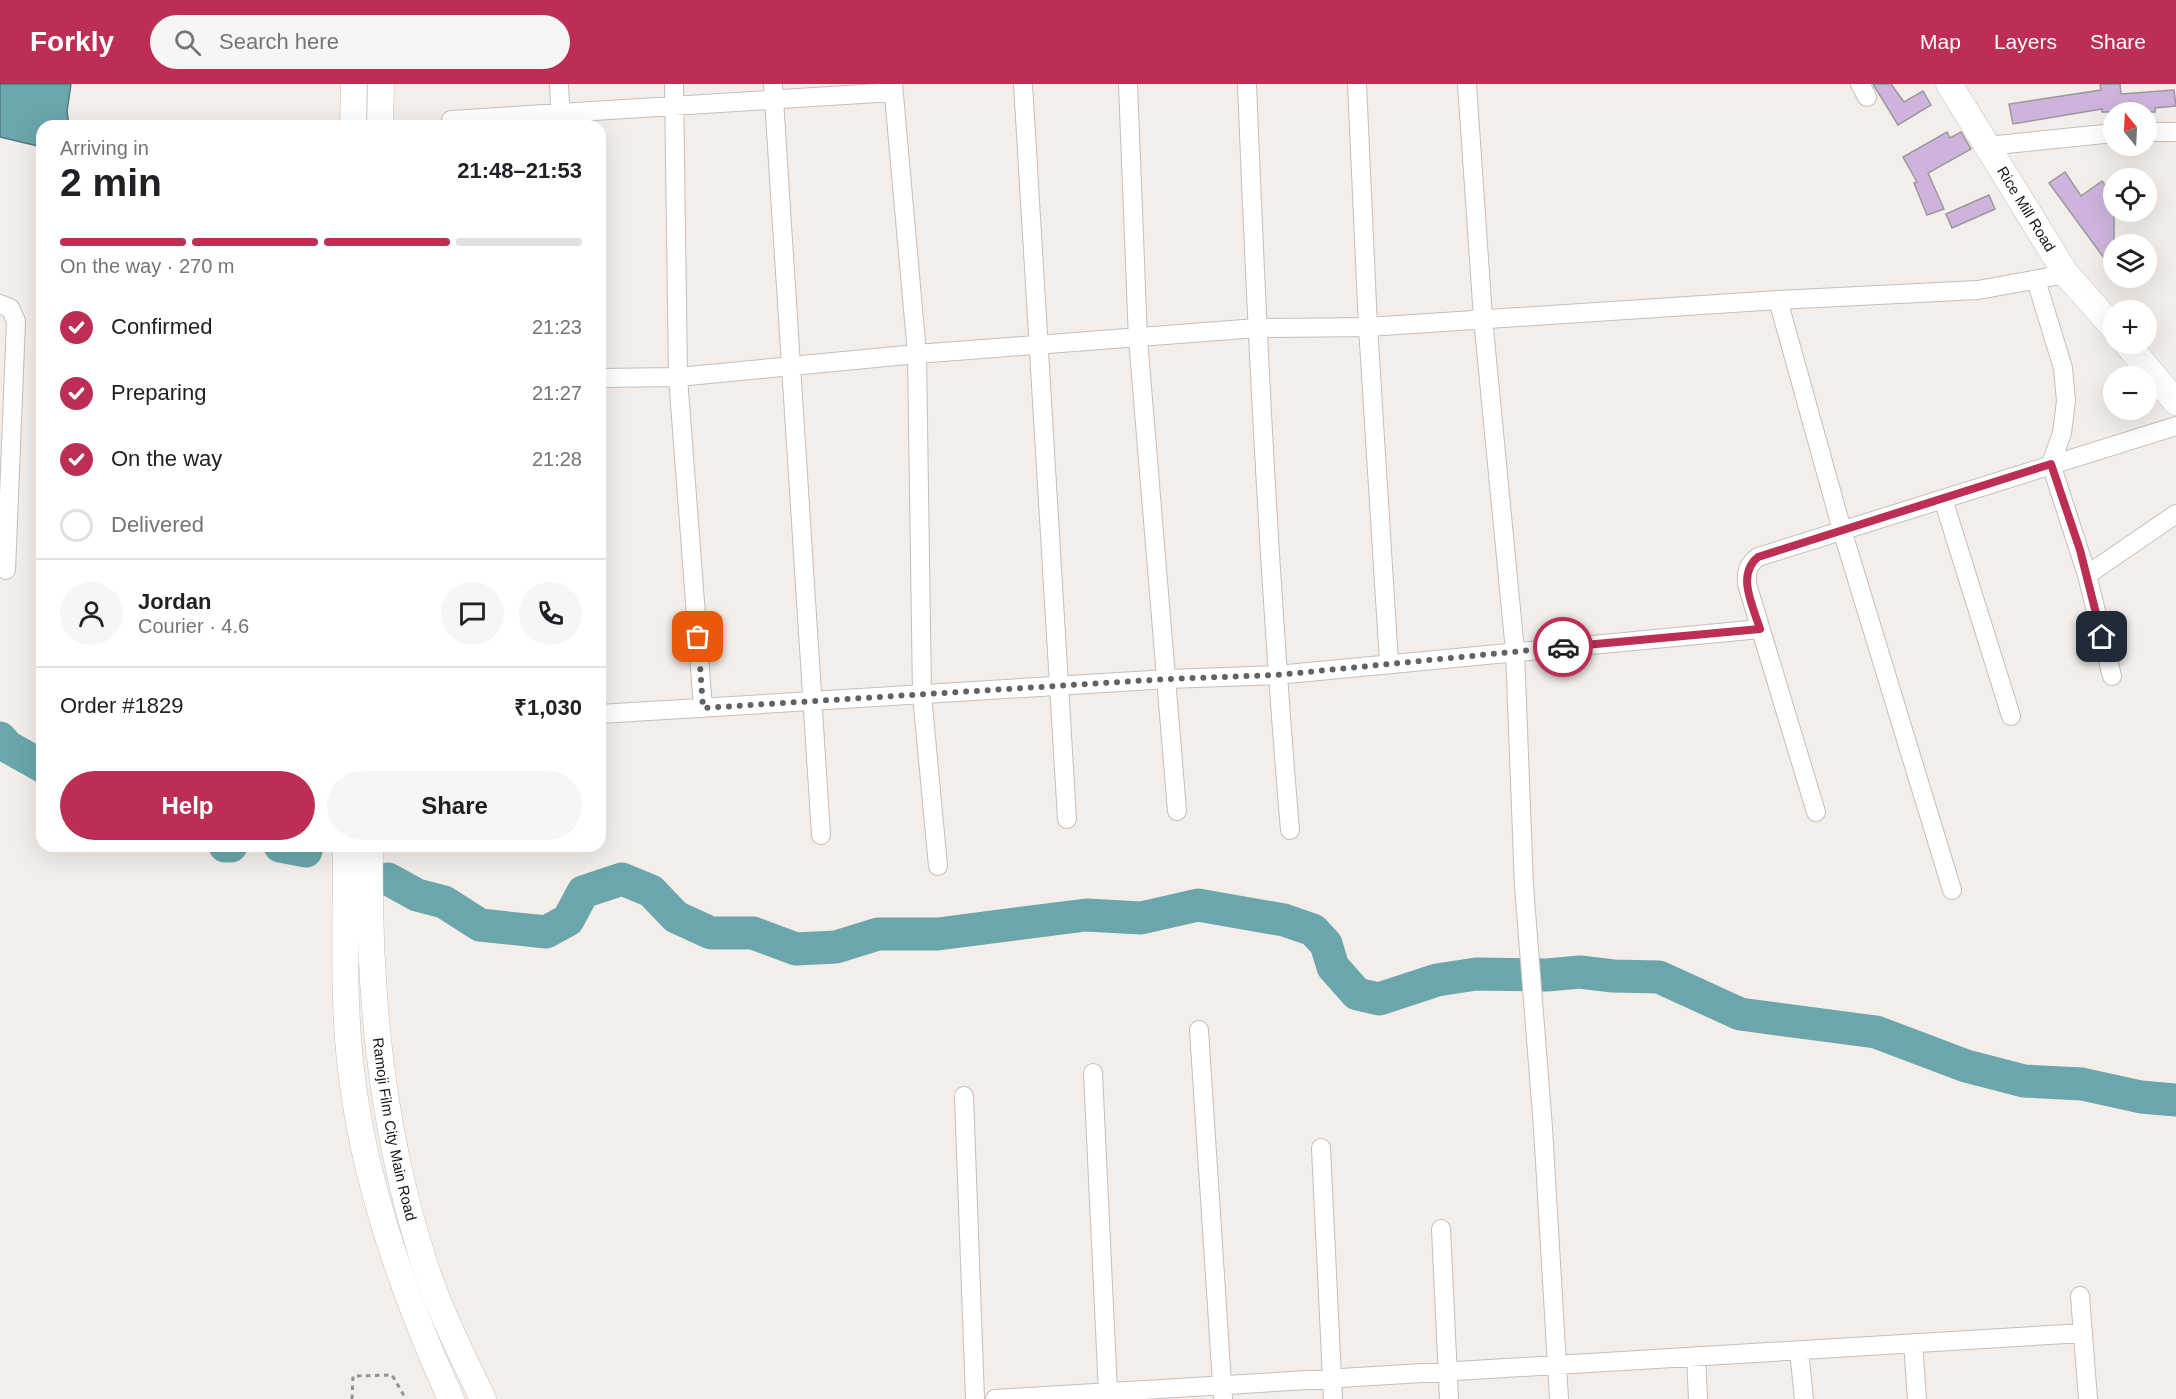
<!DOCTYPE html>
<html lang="en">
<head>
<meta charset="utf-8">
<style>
	body { margin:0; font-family:Arial,sans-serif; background:#f6f6f6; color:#202124; height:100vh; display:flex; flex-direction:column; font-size:22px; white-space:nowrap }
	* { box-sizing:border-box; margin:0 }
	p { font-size:20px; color:#757577 }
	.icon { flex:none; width:33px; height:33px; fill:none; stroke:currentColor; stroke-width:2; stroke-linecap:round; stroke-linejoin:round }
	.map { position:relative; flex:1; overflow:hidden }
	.details { position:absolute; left:36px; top:36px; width:570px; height:732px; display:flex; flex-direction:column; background:#fff; border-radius:18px; box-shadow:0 6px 24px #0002 }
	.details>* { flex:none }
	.needle { width:39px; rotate:342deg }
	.controls { position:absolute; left:2103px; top:18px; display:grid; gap:12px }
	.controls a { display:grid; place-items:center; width:54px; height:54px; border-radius:50%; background:#fff; box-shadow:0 6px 24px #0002; font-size:30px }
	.pin { position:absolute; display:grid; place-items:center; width:51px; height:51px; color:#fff; margin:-26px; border-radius:12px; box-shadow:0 3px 9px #0006 }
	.courier { position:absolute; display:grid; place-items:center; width:60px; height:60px; margin:-30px; border:4px solid #bd2e54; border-radius:50%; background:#fff; color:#222; box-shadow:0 2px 8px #0007 }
	.summary em { font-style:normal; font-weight:600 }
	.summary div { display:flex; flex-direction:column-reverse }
	.summary { display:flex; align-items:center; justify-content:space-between; height:102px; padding:0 24px }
	h1 { font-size:39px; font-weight:600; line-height:45px }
	.bar { display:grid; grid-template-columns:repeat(4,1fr); gap:9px 6px; align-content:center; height:72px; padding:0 24px }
	.bar i { height:8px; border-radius:4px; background:#e0e0e0 }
	.bar .current { background:#bd2e54 }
	.bar p { grid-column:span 4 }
	.line { display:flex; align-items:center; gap:15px; padding:0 24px; border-top:2px solid #e0e0e0 }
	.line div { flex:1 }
	.round { display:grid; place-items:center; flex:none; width:63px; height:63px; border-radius:32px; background:#f6f6f6 }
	ol { padding:0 24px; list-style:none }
	li { display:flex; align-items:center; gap:18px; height:66px }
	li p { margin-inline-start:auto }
	li .icon { padding:6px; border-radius:50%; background:#bd2e54; color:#fff; stroke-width:4 }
	li:last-child { color:#757577 }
	li i { width:33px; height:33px; border:3px solid #e0e0e0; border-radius:50% }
	.cta { display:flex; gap:12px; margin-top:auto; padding:12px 24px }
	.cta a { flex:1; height:69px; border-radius:36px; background:#bd2e54; color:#fff; font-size:24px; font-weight:600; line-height:69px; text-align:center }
	.cta a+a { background:#f6f6f6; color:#202124 }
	header { display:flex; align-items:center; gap:36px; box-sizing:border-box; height:84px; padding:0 30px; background:#bd2e54; color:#fff }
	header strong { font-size:28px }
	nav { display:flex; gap:33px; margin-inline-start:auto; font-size:21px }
	.search { width:420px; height:54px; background:#f6f6f6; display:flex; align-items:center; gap:15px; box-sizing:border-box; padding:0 21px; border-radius:33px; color:#757577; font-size:22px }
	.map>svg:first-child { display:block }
</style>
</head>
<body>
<header>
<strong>Forkly</strong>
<div class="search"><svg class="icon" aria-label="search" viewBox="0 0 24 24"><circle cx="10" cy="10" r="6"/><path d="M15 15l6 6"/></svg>Search here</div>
<nav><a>Map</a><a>Layers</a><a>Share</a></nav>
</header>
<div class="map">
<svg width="2176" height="1315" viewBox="0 0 2176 1315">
	<rect width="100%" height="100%" fill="#f3eeea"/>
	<path fill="#6aa6ab" stroke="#517a7e" stroke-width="1.5" d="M0 0H71L67 27 69 42H42V63L0 53Z"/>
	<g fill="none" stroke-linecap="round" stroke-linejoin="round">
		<path stroke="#6aa6ab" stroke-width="33" d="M0 654 8 663 42 682
			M225 762H231
			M280 762 306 767
			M388 795 417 811 444 818 480 841 546 848 568 836 583 808 622 795 651 807 676 833 711 849H753L796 865 836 863 878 850H938L1086 831 1141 834 1198 821 1284 836 1313 846 1326 860 1333 883 1357 910 1379 915 1437 896 1476 890 1547 891 1580 888 1613 892 1659 893 1740 930 1876 948 1966 982 2024 997 2082 1000 2141 1013 2176 1016"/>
	</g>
	<path fill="#ceb4dd" stroke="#9b989d" stroke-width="1.5" d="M1873 0H1891L1904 18 1923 7 1931 21 1898 41Z
		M2100 0H2120L2121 10 2174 6 2176 22 2155 24V28H2102V25L2013 40 2009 20 2101 6Z
		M1947 48 1950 54 1961 48 1971 65 1928 89 1944 125 1927 131 1914 99 1917 98 1903 73Z
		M2065 88 2081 112 2102 97 2114 113V167L2104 174 2049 99Z
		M1989 111 1995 125 1952 144 1946 130Z"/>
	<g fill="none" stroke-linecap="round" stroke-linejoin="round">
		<g stroke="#c4bfbb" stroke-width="20">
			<path id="street" d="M559 0 561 40
				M674 0 678 293 703 624
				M773 0 821 751
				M893 0 917 270 922 611 938 782
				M1023 0 1067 735
				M1128 0 1138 255 1177 727
				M1247 0C1257 249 1269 498 1290 746
				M1357 0 1368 243 1389 579
				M1467 0 1483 234 1515 567 1524 802 1543 1044 1559 1315
				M1860 0 1867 13
				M451 36 893 8
				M2146 48H2176
				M1987 62 2114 49
				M2036 196 2063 284 2066 317 2062 349 2051 380 2087 491 2112 592
				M1778 216 1842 446 1952 806
				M0 220 10 224 16 237 6 486
				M600 294 678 293 917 270 1257 244 1368 243 1778 216 1978 206 2066 190
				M1943 415 2011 632
				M2087 491 2176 430
				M600 630 1168 595 1277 591 1760 545
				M1816 728 1747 500C1746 487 1748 481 1758 473L2176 342
				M1199 946 1223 1315
				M1093 989 1108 1308
				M964 1012 975 1315
				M1321 1064 1333 1315
				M1441 1145 1449 1315
				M2080 1212 2088 1315
				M1913 1259 1917 1315
				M1799 1266 1804 1315
				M1696 1272 1698 1315
				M995 1315 2083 1249"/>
		</g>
		<g stroke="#c4bfbb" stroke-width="27">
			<g id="secondary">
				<path id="s1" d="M1949 0 2066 190 2114 244"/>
				<path d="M353 42 354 0"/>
				<path d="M380 42 381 0"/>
				<path d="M2127 260 2176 318"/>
				<path d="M346 762C346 839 342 918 352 994 366 1105 405 1214 451 1315"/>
				<path id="s2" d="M370 762C368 902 380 1038 422 1172 437 1222 461 1269 483 1315"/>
			</g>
		</g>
		<path stroke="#96928f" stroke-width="3" stroke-dasharray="4.5 4.5" stroke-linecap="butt" d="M352 1315 353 1292 392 1291 406 1315"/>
		<use href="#street" stroke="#fff" stroke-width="18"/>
		<use href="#secondary" stroke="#fff" stroke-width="26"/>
	</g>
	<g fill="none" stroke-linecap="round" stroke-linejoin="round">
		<path stroke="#64615f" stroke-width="6" stroke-dasharray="0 10.8" d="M698 553 703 624 1168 595 1277 591 1563 563"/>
		<path stroke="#bd2e54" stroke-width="8" d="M1563 563 1760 545C1753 522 1736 491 1758 473L2051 380 2080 466 2102 553"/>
	</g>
	<g text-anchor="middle" stroke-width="6" stroke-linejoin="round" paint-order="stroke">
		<g font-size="15" fill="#171514" stroke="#f3eeea">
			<text dy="5" stroke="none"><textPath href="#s1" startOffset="147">Rice Mill Road</textPath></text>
			<text dy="5" stroke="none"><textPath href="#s2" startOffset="285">Ramoji Film City Main Road</textPath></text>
		</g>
	</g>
</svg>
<div class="controls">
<a><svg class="needle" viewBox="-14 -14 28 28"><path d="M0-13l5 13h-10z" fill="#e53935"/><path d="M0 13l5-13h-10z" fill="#757577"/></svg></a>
<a><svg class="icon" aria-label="locate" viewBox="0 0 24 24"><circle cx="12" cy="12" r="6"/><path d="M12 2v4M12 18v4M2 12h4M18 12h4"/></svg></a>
<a><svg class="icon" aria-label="layers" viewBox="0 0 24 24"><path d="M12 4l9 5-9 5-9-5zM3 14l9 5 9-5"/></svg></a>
<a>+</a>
<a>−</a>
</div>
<div class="pin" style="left:698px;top:553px;background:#ea580c"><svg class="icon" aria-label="bag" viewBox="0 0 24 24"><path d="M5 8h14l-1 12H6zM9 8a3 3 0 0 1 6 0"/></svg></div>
<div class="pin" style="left:2102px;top:553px;background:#1f2937"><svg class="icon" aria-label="home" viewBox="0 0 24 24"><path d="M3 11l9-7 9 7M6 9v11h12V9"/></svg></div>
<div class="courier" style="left:1563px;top:563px"><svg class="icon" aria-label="car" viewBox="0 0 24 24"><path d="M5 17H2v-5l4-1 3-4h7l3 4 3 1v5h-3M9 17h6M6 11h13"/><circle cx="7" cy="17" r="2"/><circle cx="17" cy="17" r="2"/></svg></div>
<section class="details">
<div class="summary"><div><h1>2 min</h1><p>Arriving in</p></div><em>21:48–21:53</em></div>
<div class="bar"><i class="current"></i><i class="current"></i><i class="current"></i><i></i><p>On the way · 270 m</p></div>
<ol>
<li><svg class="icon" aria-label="check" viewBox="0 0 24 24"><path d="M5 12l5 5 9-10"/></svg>Confirmed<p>21:23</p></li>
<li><svg class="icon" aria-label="check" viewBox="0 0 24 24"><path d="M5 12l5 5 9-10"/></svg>Preparing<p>21:27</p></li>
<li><svg class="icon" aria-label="check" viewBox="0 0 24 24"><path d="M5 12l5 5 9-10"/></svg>On the way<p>21:28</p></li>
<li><i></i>Delivered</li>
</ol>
<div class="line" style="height:108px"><a class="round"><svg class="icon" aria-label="person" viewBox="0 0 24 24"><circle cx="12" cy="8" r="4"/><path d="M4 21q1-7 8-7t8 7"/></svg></a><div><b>Jordan</b><p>Courier · 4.6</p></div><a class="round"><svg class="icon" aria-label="chat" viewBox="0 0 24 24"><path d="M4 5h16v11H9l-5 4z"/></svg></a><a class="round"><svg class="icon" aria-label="phone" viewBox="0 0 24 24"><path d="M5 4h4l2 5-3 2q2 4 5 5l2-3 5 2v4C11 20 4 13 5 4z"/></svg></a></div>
<div class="line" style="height:78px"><div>Order #1829</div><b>₹1,030</b></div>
<div class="cta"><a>Help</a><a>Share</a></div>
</section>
</div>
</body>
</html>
